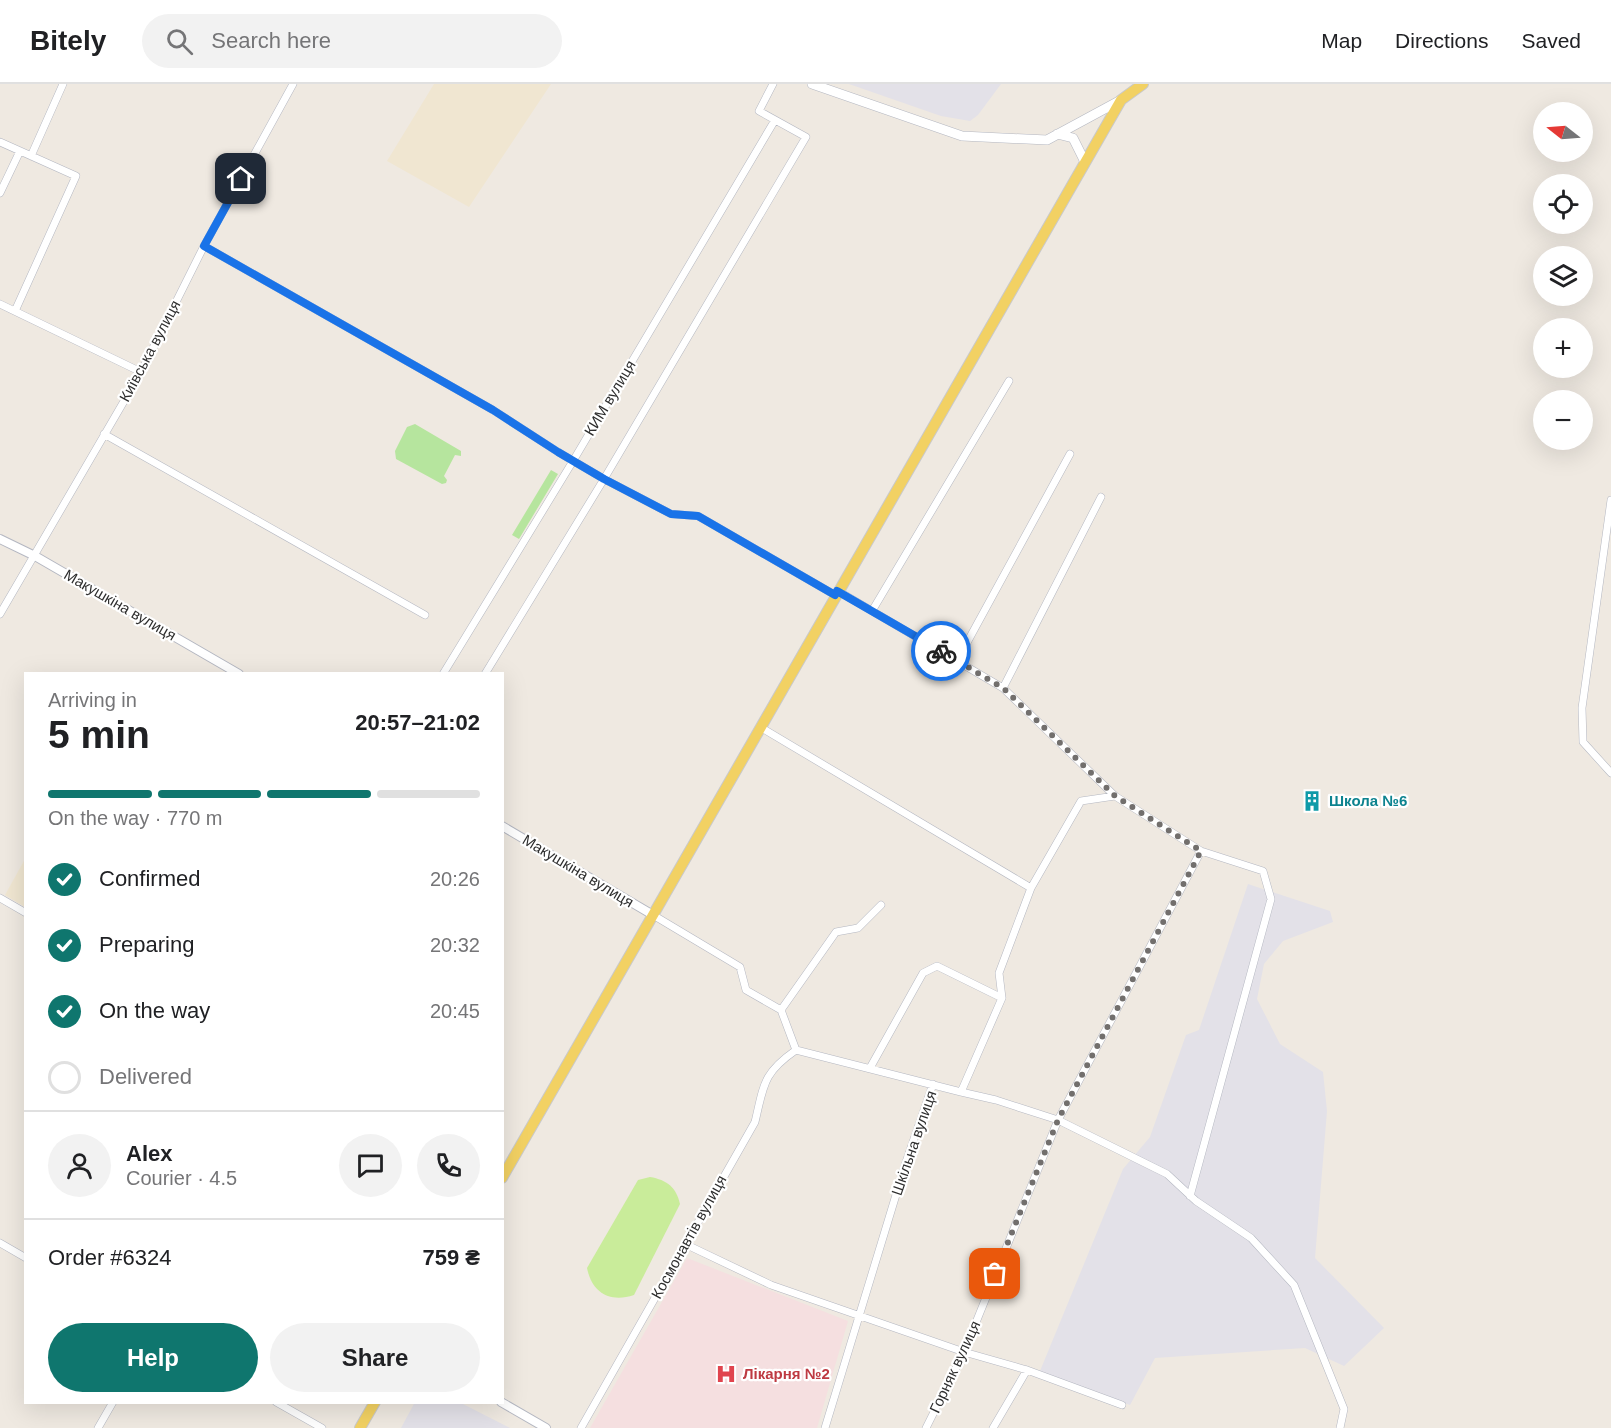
<!DOCTYPE html>
<html lang="en">
<head>
<meta charset="utf-8">
<style>
	body { margin:0; font-family:Helvetica,sans-serif; background:#f2f2f2; color:#202124; height:100vh; display:flex; flex-direction:column; font-size:22px; white-space:nowrap }
	* { box-sizing:border-box; margin:0 }
	p { font-size:20px; color:#757577 }
	.icon { flex:none; width:33px; height:33px; fill:none; stroke:currentColor; stroke-width:2; stroke-linecap:round; stroke-linejoin:round }
	.map { position:relative; flex:1; overflow:hidden }
	.details { position:absolute; left:24px; top:588px; width:480px; height:732px; display:flex; flex-direction:column; background:#fff; border-radius:0px; box-shadow:0 6px 24px #0002 }
	.details>* { flex:none }
	.needle { width:39px; rotate:287deg }
	.tools { position:absolute; left:1533px; top:18px; display:grid; gap:12px }
	.tools a { display:grid; place-items:center; width:60px; height:60px; border-radius:50%; background:#fff; box-shadow:0 6px 24px #0002; font-size:30px }
	.pin { position:absolute; display:grid; place-items:center; width:51px; height:51px; color:#fff; margin:-26px; border-radius:12px; box-shadow:0 3px 9px #0006 }
	.courier { position:absolute; display:grid; place-items:center; width:60px; height:60px; margin:-30px; border:4px solid #1a73e8; border-radius:50%; background:#fff; color:#222; box-shadow:0 2px 8px #0007 }
	.summary em { font-style:normal; font-weight:700 }
	.summary div { display:flex; flex-direction:column-reverse }
	.summary { display:flex; align-items:center; justify-content:space-between; height:102px; padding:0 24px }
	h1 { font-size:39px; font-weight:700; line-height:45px }
	.bar { display:grid; grid-template-columns:repeat(4,1fr); gap:9px 6px; align-content:center; height:72px; padding:0 24px }
	.bar i { height:8px; border-radius:4px; background:#e0e0e0 }
	.bar .on { background:#0f766e }
	.bar p { grid-column:span 4 }
	.line { display:flex; align-items:center; gap:15px; padding:0 24px; border-top:2px solid #e0e0e0 }
	.line div { flex:1 }
	.round { display:grid; place-items:center; flex:none; width:63px; height:63px; border-radius:32px; background:#f2f2f2 }
	ol { padding:0 24px; list-style:none }
	li { display:flex; align-items:center; gap:18px; height:66px }
	li p { margin-inline-start:auto }
	li .icon { padding:6px; border-radius:50%; background:#0f766e; color:#fff; stroke-width:4 }
	li:last-child { color:#757577 }
	li i { width:33px; height:33px; border:3px solid #e0e0e0; border-radius:50% }
	.primary-button { display:flex; gap:12px; margin-top:auto; padding:12px 24px }
	.primary-button a { flex:1; height:69px; border-radius:36px; background:#0f766e; color:#fff; font-size:24px; font-weight:700; line-height:69px; text-align:center }
	.primary-button a+a { background:#f2f2f2; color:#202124 }
	header { display:flex; align-items:center; gap:36px; box-sizing:border-box; height:84px; padding:0 30px; background:#fff; border-bottom:2px solid #e0e0e0 }
	header strong { font-size:28px }
	nav { display:flex; gap:33px; margin-inline-start:auto; font-size:21px }
	.search { width:420px; height:54px; background:#f2f2f2; display:flex; align-items:center; gap:15px; box-sizing:border-box; padding:0 21px; border-radius:33px; color:#757577; font-size:22px }
	.map>svg:first-child { display:block }
</style>
</head>
<body>
<header>
<strong>Bitely</strong>
<div class="search"><svg class="icon" aria-label="search" viewBox="0 0 24 24"><circle cx="10" cy="10" r="6"/><path d="M15 15l6 6"/></svg>Search here</div>
<nav><a>Map</a><a>Directions</a><a>Saved</a></nav>
</header>
<div class="map">
<svg width="1611" height="1344" viewBox="0 0 1611 1344">
	<rect width="100%" height="100%" fill="#efe9e1"/>
	<path fill="#e3e1e8" d="M849 0H1001L978 31 970 37 941 32Z
		M1248 800 1330 827 1333 838 1283 857 1264 880 1257 915 1280 960 1323 988 1327 1027 1315 1174 1384 1244 1344 1282 1305 1264 1155 1274 1130 1321 1040 1287 1123 1085 1150 1053 1186 951 1199 946Z
		M415 1318 461 1319 510 1344H401Z"/>
	<path fill="#f0e6d1" d="M434 0H551L469 123 387 77Z
		M25 775V823L5 811Z"/>
	<path fill="#f5dfe0" d="M687 1174 848 1237 817 1344H590Z"/>
	<path fill="#b6e59e" d="M415 340 461 367V372L455 371 444 392 447 396 446 399 442 400 396 375 395 367 407 343Z
		M551 386 558 390 519 455 512 451Z"/>
	<path fill="#c9ec9a" d="M650 1093C667 1096 676 1103 680 1120L634 1211C610 1219 592 1209 587 1184L638 1096Z"/>
	<g fill="none" stroke-linecap="round" stroke-linejoin="round">
		<g stroke="#b4b7c1" stroke-width="8">
			<path id="minor" d="M0 58 76 92 15 227
				M31 72 63 0
				M0 109 20 67
				M204 162 493 326 558 368 604 395 671 430 698 432 835 511
				M0 220 141 288
				M104 350 425 531
				M1611 416 1582 624 1583 658 1611 689
				M838 507 1003 604 1115 712 1201 767 1263 787 1271 815 1190 1112
				M872 527 1009 297
				M0 530 141 288 204 162 293 0
				M957 577 1070 370
				M443 590 573 377 775 36
				M485 590 604 395 806 53 759 27 773 0
				M1003 604 1101 413
				M760 643 1031 804
				M0 814 26 829
				M653 831 740 883 746 906 781 926 796 966 961 1008 1002 914 999 889 1031 804 1081 717 1115 712
				M781 926 836 848 858 844 881 821
				M870 984 923 889 937 882 1002 914
				M961 1008 996 1016 1058 1036 1167 1090 1196 1117 1251 1154 1294 1201 1344 1325 1340 1344
				M0 1159 26 1174
				M685 1160 771 1201 964 1268 1027 1286 1122 1321
				M276 1318 322 1344
				M98 1344 113 1318
				M581 1344 755 1038C764 1000 763 989 796 966
				M825 1344 906 1078 933 1000
				M926 1344 964 1268 1058 1036 1201 767
				M993 1344 1027 1286"/>
		</g>
		<g stroke="#b4b7c1" stroke-width="10">
			<path id="tertiary" d="M0 455 35 472 239 590
				M502 742 653 831
				M501 1318 546 1344"/>
		</g>
		<g stroke="#b4b7c1" stroke-width="10">
			<path id="secondary" d="M812 0 962 52 1047 56 1121 16
				M1057 50 1073 54 1085 78"/>
		</g>
		<g stroke="#c9c9c9" stroke-width="12">
			<path id="primary" d="M502 1094 1121 16 1143 0
				M360 1344 375 1318"/>
		</g>
		<use href="#minor" stroke="#fff" stroke-width="7"/>
		<use href="#tertiary" stroke="#fff" stroke-width="8"/>
		<use href="#secondary" stroke="#fff" stroke-width="9"/>
		<use href="#primary" stroke="#f2d163" stroke-width="10"/>
	</g>
	<g fill="none" stroke-linecap="round" stroke-linejoin="round">
		<path stroke="#726f6d" stroke-width="6" stroke-dasharray="0 10.8" d="M941 567 1003 604 1115 712 1201 767 1058 1036 995 1190"/>
		<path stroke="#1a73e8" stroke-width="8" d="M241 95 204 162 493 326 558 368 604 395 671 430 698 432 835 511 837 507 941 567"/>
	</g>
	<defs>
		<g id="building-bare" transform="scale(1.62)"><path d="M-4-6H4V6H1V3H-1V6H-4ZM-2.5-4.3h1.7v1.8h-1.7ZM.8-4.3h1.7v1.8H.8ZM-2.5-1h1.7V.8h-1.7ZM.8-1h1.7V.8H.8Z" fill="#0f9aa8" stroke="#fff" stroke-width="2.5" paint-order="stroke"/></g>
		<g id="hospital-bare" transform="scale(1.62)"><path d="M-5-5h3v3.5h4V-5h3V5h-3V1.5h-4V5h-3Z" fill="#e0444e" stroke="#fff" stroke-width="2.5" paint-order="stroke"/></g>
	</defs>
	<g fill-rule="evenodd">
		<use href="#building-bare" x="1312" y="717"/>
		<use href="#hospital-bare" x="726" y="1290"/>
	</g>
	<g text-anchor="middle" stroke-width="4.5" stroke-linejoin="round" paint-order="stroke">
		<g font-size="15" fill="#2e2e2e" stroke="#fff">
			<text transform="translate(150 267) rotate(-62)" y="5">Київська вулиця</text>
			<text transform="translate(610 314) rotate(-59)" y="5">КИМ вулиця</text>
			<text transform="translate(120 521) rotate(30)" y="5">Макушкіна вулиця</text>
			<text transform="translate(578 787) rotate(31)" y="5">Макушкіна вулиця</text>
			<text transform="translate(914 1059) rotate(-71)" y="5">Шкільна вулиця</text>
			<text transform="translate(689 1153) rotate(-61)" y="5">Космонавтів вулиця</text>
			<text transform="translate(955 1283) rotate(-65)" y="5">Горняк вулиця</text>
		</g>
		<g font-size="15" font-weight="bold" fill="#0d838f" stroke="#fff" text-anchor="start">
			<text x="1329" y="722">Школа №6</text>
		</g>
		<g font-size="15" font-weight="bold" fill="#be3a42" stroke="#fff" text-anchor="start">
			<text x="743" y="1295">Лікарня №2</text>
		</g>
	</g>
</svg>
<div class="tools">
<a><svg class="needle" viewBox="-14 -14 28 28"><path d="M0-13l5 13h-10z" fill="#e53935"/><path d="M0 13l5-13h-10z" fill="#757577"/></svg></a>
<a><svg class="icon" aria-label="locate" viewBox="0 0 24 24"><circle cx="12" cy="12" r="6"/><path d="M12 2v4M12 18v4M2 12h4M18 12h4"/></svg></a>
<a><svg class="icon" aria-label="layers" viewBox="0 0 24 24"><path d="M12 4l9 5-9 5-9-5zM3 14l9 5 9-5"/></svg></a>
<a>+</a>
<a>−</a>
</div>
<div class="pin" style="left:995px;top:1190px;background:#ea580c"><svg class="icon" aria-label="bag" viewBox="0 0 24 24"><path d="M5 8h14l-1 12H6zM9 8a3 3 0 0 1 6 0"/></svg></div>
<div class="pin" style="left:241px;top:95px;background:#1f2937"><svg class="icon" aria-label="home" viewBox="0 0 24 24"><path d="M3 11l9-7 9 7M6 9v11h12V9"/></svg></div>
<div class="courier" style="left:941px;top:567px"><svg class="icon" aria-label="bike" viewBox="0 0 24 24"><circle cx="6" cy="16" r="4"/><circle cx="18" cy="16" r="4"/><path d="M6 16l4-8h5l3 8M10 8l3 8H6M13 5h3"/></svg></div>
<section class="details">
<div class="summary"><div><h1>5 min</h1><p>Arriving in</p></div><em>20:57–21:02</em></div>
<div class="bar"><i class="on"></i><i class="on"></i><i class="on"></i><i></i><p>On the way · 770 m</p></div>
<ol>
<li><svg class="icon" aria-label="check" viewBox="0 0 24 24"><path d="M5 12l5 5 9-10"/></svg>Confirmed<p>20:26</p></li>
<li><svg class="icon" aria-label="check" viewBox="0 0 24 24"><path d="M5 12l5 5 9-10"/></svg>Preparing<p>20:32</p></li>
<li><svg class="icon" aria-label="check" viewBox="0 0 24 24"><path d="M5 12l5 5 9-10"/></svg>On the way<p>20:45</p></li>
<li><i></i>Delivered</li>
</ol>
<div class="line" style="height:108px"><a class="round"><svg class="icon" aria-label="person" viewBox="0 0 24 24"><circle cx="12" cy="8" r="4"/><path d="M4 21q1-7 8-7t8 7"/></svg></a><div><b>Alex</b><p>Courier · 4.5</p></div><a class="round"><svg class="icon" aria-label="chat" viewBox="0 0 24 24"><path d="M4 5h16v11H9l-5 4z"/></svg></a><a class="round"><svg class="icon" aria-label="phone" viewBox="0 0 24 24"><path d="M5 4h4l2 5-3 2q2 4 5 5l2-3 5 2v4C11 20 4 13 5 4z"/></svg></a></div>
<div class="line" style="height:78px"><div>Order #6324</div><b>759 ₴</b></div>
<div class="primary-button"><a>Help</a><a>Share</a></div>
</section>
</div>
</body>
</html>
